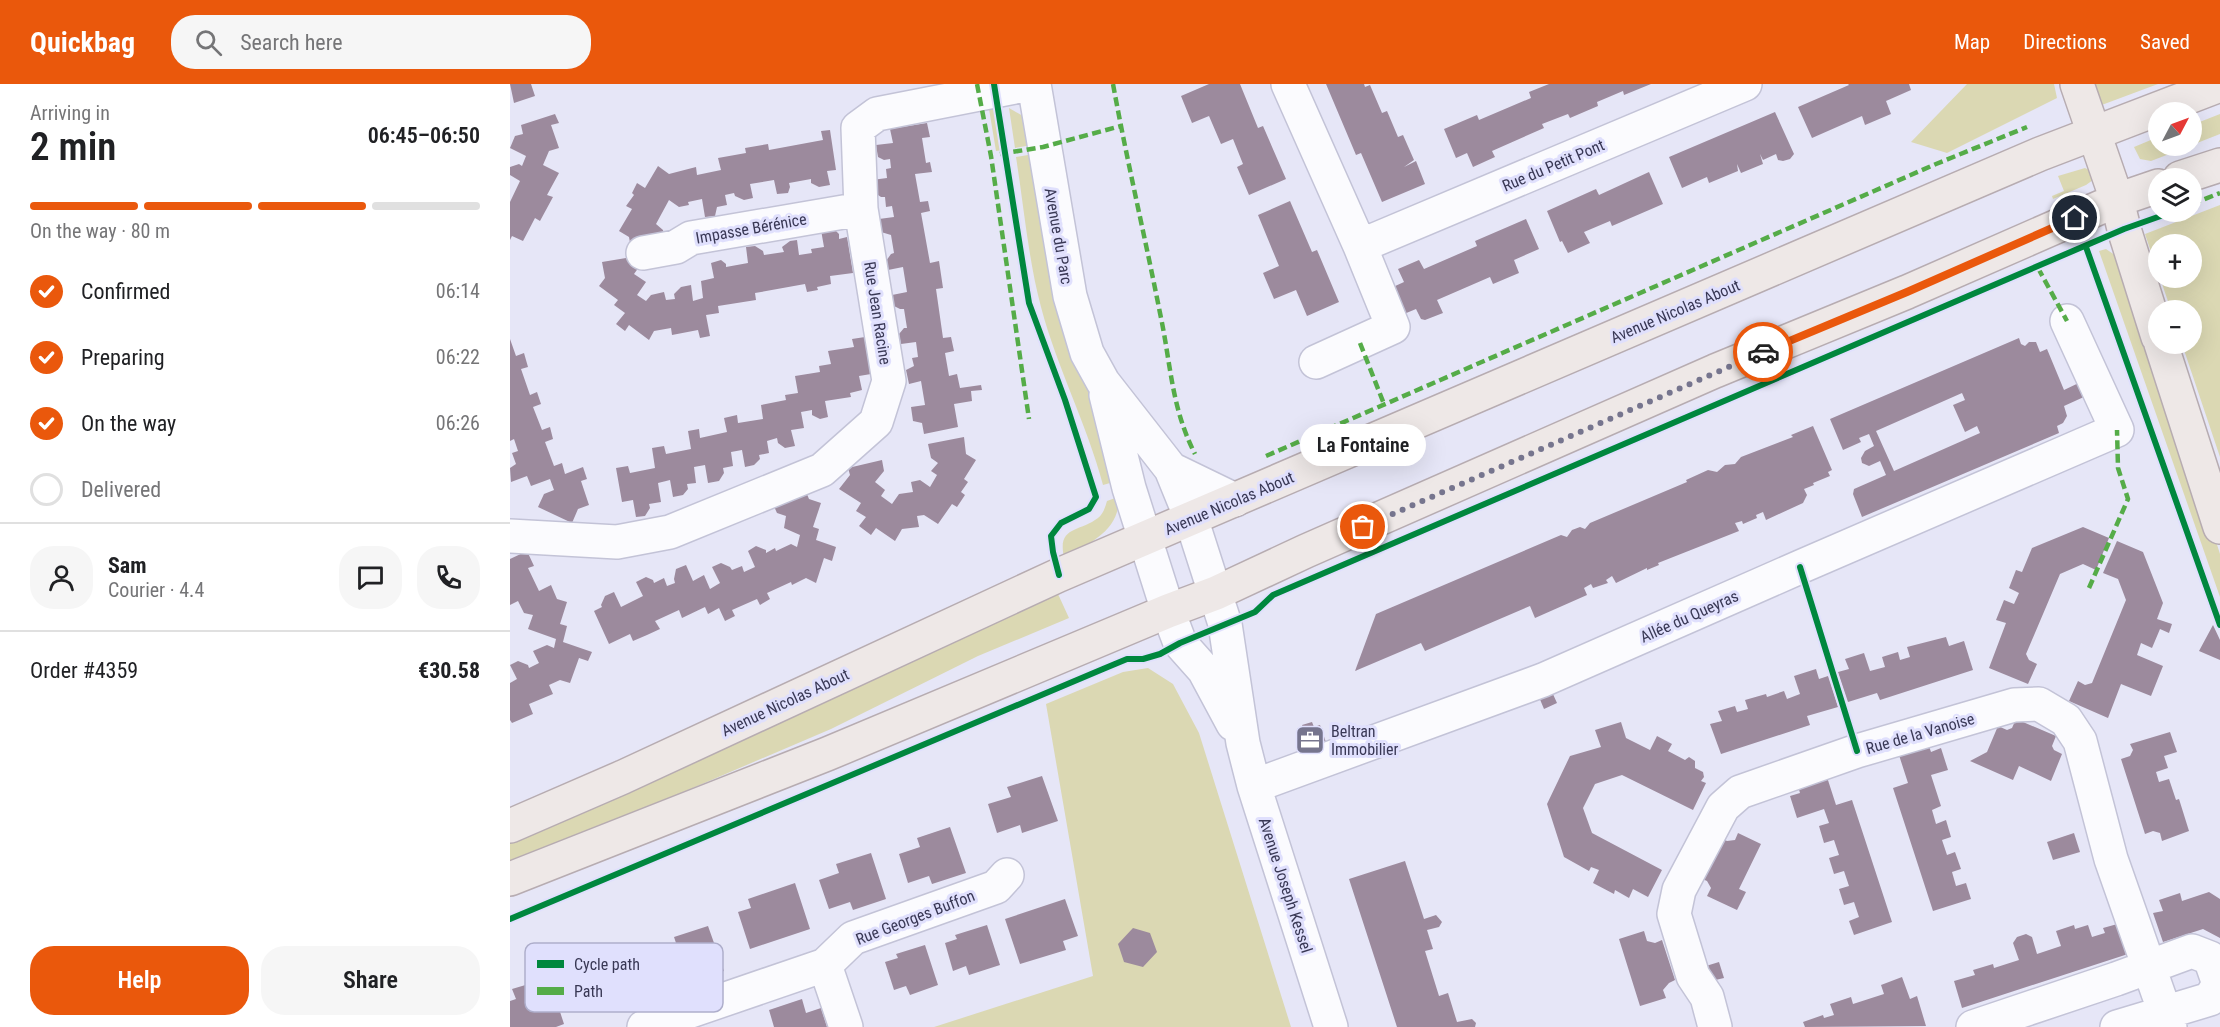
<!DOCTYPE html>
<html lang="en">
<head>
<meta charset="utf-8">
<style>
	body { margin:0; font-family:"Roboto Condensed",sans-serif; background:#f6f6f6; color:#202124; height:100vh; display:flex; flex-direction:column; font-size:22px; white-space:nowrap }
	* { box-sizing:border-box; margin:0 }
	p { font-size:20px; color:#757577 }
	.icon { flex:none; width:33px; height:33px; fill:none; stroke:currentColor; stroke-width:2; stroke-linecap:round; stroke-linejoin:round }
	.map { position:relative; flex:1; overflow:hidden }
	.side { display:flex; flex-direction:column; background:#fff; width:510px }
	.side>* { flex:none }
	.needle { width:39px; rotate:49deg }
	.controls { position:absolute; left:1638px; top:18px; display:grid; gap:12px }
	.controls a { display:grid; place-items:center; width:54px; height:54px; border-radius:50%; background:#fff; box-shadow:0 6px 24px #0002; font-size:30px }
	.pin { position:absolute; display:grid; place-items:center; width:51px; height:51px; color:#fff; margin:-26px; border:3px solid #fff; border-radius:50%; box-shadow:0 2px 6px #0007 }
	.courier { position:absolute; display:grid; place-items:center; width:60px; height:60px; margin:-30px; border:4px solid #ea580c; border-radius:50%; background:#fff; color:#222; box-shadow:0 2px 8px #0007 }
	.bubble { position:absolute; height:42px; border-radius:21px; background:#fff; box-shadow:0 6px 24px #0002; font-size:20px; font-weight:600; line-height:42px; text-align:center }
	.overview em { font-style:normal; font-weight:600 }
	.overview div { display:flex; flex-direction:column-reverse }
	.overview { display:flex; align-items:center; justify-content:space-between; height:102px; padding:0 30px }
	h1 { font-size:39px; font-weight:600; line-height:45px }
	.bar { display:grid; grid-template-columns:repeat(4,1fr); gap:9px 6px; align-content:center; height:72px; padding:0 30px }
	.bar i { height:8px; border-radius:4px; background:#e0e0e0 }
	.bar .current { background:#ea580c }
	.bar p { grid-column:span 4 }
	.line { display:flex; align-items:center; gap:15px; padding:0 30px; border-top:2px solid #e0e0e0 }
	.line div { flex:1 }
	.round { display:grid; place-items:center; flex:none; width:63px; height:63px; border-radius:24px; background:#f6f6f6 }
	ol { padding:0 30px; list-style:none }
	li { display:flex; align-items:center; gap:18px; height:66px }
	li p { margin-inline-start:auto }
	li .icon { padding:6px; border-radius:50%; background:#ea580c; color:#fff; stroke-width:4 }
	li:last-child { color:#757577 }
	li i { width:33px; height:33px; border:3px solid #e0e0e0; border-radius:50% }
	.button { display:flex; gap:12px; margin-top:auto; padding:12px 30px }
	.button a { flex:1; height:69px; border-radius:24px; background:#ea580c; color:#fff; font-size:24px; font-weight:600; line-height:69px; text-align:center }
	.button a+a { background:#f6f6f6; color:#202124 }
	header { display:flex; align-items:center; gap:36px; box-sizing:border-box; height:84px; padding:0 30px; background:#ea580c; color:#fff }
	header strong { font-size:28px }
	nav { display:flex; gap:33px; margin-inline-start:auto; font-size:21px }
	.search { width:420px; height:54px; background:#f6f6f6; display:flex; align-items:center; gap:15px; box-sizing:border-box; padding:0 21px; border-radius:24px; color:#757577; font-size:22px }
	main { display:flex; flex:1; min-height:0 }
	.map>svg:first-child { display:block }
</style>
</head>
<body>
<header>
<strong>Quickbag</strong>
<div class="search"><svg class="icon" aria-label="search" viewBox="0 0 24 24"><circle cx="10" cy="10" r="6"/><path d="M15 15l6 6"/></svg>Search here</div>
<nav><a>Map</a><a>Directions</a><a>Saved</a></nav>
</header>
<main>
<section class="side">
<div class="overview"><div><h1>2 min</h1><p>Arriving in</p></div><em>06:45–06:50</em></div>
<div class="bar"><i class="current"></i><i class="current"></i><i class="current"></i><i></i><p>On the way · 80 m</p></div>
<ol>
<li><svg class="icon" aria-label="check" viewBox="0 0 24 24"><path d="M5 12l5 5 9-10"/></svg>Confirmed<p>06:14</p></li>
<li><svg class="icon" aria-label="check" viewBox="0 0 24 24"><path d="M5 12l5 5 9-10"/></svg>Preparing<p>06:22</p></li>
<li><svg class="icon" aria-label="check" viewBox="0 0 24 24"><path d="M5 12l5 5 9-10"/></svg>On the way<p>06:26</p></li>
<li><i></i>Delivered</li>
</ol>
<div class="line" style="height:108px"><a class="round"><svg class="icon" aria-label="person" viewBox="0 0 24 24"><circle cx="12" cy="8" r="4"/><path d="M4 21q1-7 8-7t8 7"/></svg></a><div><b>Sam</b><p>Courier · 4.4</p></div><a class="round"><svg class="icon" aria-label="chat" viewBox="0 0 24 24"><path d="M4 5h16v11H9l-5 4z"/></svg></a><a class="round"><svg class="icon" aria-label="phone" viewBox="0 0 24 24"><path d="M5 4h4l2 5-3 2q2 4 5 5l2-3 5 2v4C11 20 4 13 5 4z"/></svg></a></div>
<div class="line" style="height:78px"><div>Order #4359</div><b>€30.58</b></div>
<div class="button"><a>Help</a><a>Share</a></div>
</section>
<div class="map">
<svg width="1710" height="943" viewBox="0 0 1710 943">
	<rect width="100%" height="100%" fill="#e6e6f7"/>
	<path fill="#dbd8b3" d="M1457 0H1544L1547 14 1437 69 1401 58Z
		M1583 0H1648L1589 22Z
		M485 23 493 66 486 67 479 25Z
		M499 24 513 32 522 61 505 64Z
		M1710 30V50L1682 61V41Z
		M1648 53V62H1680L1641 77 1630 75 1624 63Z
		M524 70 607 397 593 401C577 340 547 284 531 223 518 174 514 123 506 73Z
		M1575 84 1583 88V96L1576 101 1543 115 1542 112 1554 107 1548 92Z
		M1710 121V373L1672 260H1682V226H1661L1650 194H1682V160H1648V189L1635 150Z
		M1596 165 1612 176 1643 260 1710 470V513L1589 167Z
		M608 413C612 445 578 461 554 473 547 442 570 448 588 434 593 430 595 424 597 417Z
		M548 510 559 534 468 572 321 645 0 782V752Z
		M638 584 663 600 689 649 781 943H424L583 892 536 620 613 588Z"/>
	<path fill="#9c8a9d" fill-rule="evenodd" d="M0 0H21L25 12 4 19Z
		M699 0H730L748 44 753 42 776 95 739 111 727 83 733 80 723 55 711 60 699 32 682 39 671 12Z
		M816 0H854L855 3 860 1 872 29 877 27 888 53 893 51 904 76 894 83 906 77 915 100 872 118 851 69 846 71Z
		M1039 0H1141L1114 11 1113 7 1087 18 1088 22 1060 34 1058 30 1032 40 1034 44 982 67 985 73 963 83 957 69 946 74 934 45 967 31 969 36 1021 14 1019 8Z
		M1338 0H1399L1401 6 1376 17 1381 30 1355 41 1352 32 1302 54 1288 23 1339 1Z
		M1265 28 1284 70 1280 75 1273 77 1268 76 1266 70 1253 76 1250 70 1253 80 1231 89 1227 80 1228 87 1199 99 1197 93 1172 104 1159 73Z
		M45 30 49 39 41 41 49 64 39 67 33 81 49 89 37 111 43 113 30 137 25 134 13 157 2 152 0 156V118L10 97 0 91V83L9 80 12 82 16 72 0 64 5 52 13 50 11 41Z
		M417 39 420 53 412 54 416 79 420 78 422 88 405 90 410 118 418 117 420 127 411 129 420 179 429 177 433 204 426 205 433 254 441 253 444 267 435 269 439 292 447 290 450 304 471 301 472 306 461 307 462 317 444 320 448 343 414 350 412 339 403 337 401 323 415 321 411 297 399 300 396 286 404 282 402 274 408 273 406 258 391 260 389 250 394 244H397L394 225H390L384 222 382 211 397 208 393 183 378 186 376 177 381 170 384 169 381 151 371 148 369 135 384 133 382 122 376 123 375 113H371L365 109 362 96 377 94 376 85 381 84 380 75 374 76 368 73 366 61 383 59 380 45Z
		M320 46 326 86 317 87 320 101 309 103 301 99V95L279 99 280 103 278 109 267 110 264 96 240 100 243 114 234 116 225 112 224 109 215 111 217 121 207 123 205 132 195 133 192 115 178 118 179 121 169 123 159 116 146 140 153 146 155 158 121 164 119 153 109 147 122 125 116 122 124 111 122 109 127 99 135 104 148 82 159 90 186 83 187 91 211 86 208 74 236 69 235 64 258 60 259 66 313 56 311 47Z
		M1139 88 1153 120 1102 142 1100 137 1074 148 1080 159 1058 169 1052 157 1050 158 1037 127 1086 105 1089 111Z
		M780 117 802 168 807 166 829 218 797 232 786 206 764 215 753 189 769 182 748 131Z
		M1016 135 1029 165 1004 176 1009 189 983 200 980 193 927 216 933 229 915 236 911 235 906 225 894 230 883 203 894 198 888 185 909 176 914 185 967 162 965 157Z
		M323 144 329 150V155L337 153 343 189 320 192 321 200 307 203 308 206 297 208 295 200 245 209 246 216 208 222 209 229 196 231 200 252 190 254 188 246 162 251 161 244 144 247 139 256 119 241 115 247 106 240 115 229 104 221 108 216 89 202 95 194 92 178 128 172 129 183 124 190 136 198 127 211 136 217 141 211 154 208 156 216 165 215 164 210 171 203 181 201 183 217 193 214 191 197 204 194 201 179 211 176 216 180V183L238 179 236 163 245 162 253 167 254 171 274 168 272 163 280 157 287 156 289 171 302 169 301 165 314 163 311 146Z
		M355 253 361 290 349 292 352 306 340 309 341 313 315 317 318 333 310 335 302 331V326L291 328 294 344 281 346 285 362 275 364 268 359 267 354 257 357 259 369 249 371 250 375 244 381 235 383 232 366 221 368 223 382 213 384 214 389 209 397 198 399 195 381 184 383 186 399 177 400 178 405 173 411 163 413 160 396 148 399 151 418 139 420 140 424 135 432 126 433 123 416 112 418 106 384 118 382 120 389 145 384 142 364 154 362 156 370 181 365 178 347 189 345 190 354 217 348 214 334 227 331 228 339 253 335 251 321 276 316 275 311 288 309 285 292 310 288 309 282 321 280 318 267 344 263 342 255Z
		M1509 254 1511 260 1515 262 1519 258H1526L1530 268 1537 265 1554 306 1575 296 1576 312 1554 322 1557 332 1553 339 1547 342 1549 349 1352 433 1343 410 1344 405 1376 391 1370 377 1359 382 1352 379 1351 374 1355 367 1364 362 1359 350 1349 354 1351 358 1333 366 1320 335ZM1452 309 1455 316 1443 321 1455 348 1467 342 1470 349 1384 387 1366 347Z
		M0 255 6 272 14 269 18 283 11 285 20 311 27 308 31 320 23 323 32 346 40 343 43 355 35 358 44 382 52 379 55 390 73 383 77 395 71 397 79 421 68 425 62 439 28 423 34 410 44 406 40 395 21 402 17 392 1 398 0 384 6 380 2 369 8 367 4 355 0 357Z
		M1303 342 1322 386 1318 388 1320 392 1303 399 1304 401 1294 405 1297 411 1293 419 1256 436 1253 428 1246 431 1247 434 1233 440 1232 437 1225 439 1229 447 1148 479 1149 481 1137 486V484L1106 499 1102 492 1096 496 1098 499 1083 504 1081 500 1074 504 1077 511 1025 534 1020 522 915 567 911 559 845 587 866 530 1051 451 1057 453 1062 446 1070 443 1075 445 1080 439 1177 398 1176 396 1198 386 1207 388 1215 381 1225 380 1231 373 1283 353 1281 351Z
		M454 353 456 370 466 376 454 395 458 398 451 408 455 411 447 423 442 420 428 440 414 431 407 432 409 443 392 445 385 457 366 444 361 451 349 442 356 433 346 427 351 419 329 405 340 391 338 384 372 376 374 387 365 398 375 406 371 412 382 420 389 410 403 408 401 398 410 396 420 403 427 391 421 387 428 379 421 374 418 360Z
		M294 403 299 415 311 419 303 443 309 445 306 456 326 463 322 477 314 474 306 499 296 494 282 501 281 498 257 509 260 515 250 521 247 515 222 526 225 532 215 537 209 524 198 530 195 523 172 534 169 526 145 537 150 545 137 551 123 557 120 550 99 560 84 527 92 523 91 521 95 512 104 508 111 523 133 512 126 498 136 493 143 496 144 499 154 494 157 502 165 499 164 495 166 485 176 481 183 497 194 491 200 505 210 499 202 483 211 479 220 483 222 486 232 482 234 488 245 483 238 467 246 462 256 466V469L265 464 266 467 281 460 287 463 290 451 274 444 276 432 267 429 262 418Z
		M1573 443 1599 454 1586 486 1573 480 1550 490 1516 570 1519 576 1527 580 1518 600 1479 584 1496 539 1486 536 1494 516 1504 520 1509 509 1499 504 1506 486 1512 488 1522 464Z
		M1607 457 1633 468 1653 519 1647 535 1662 540 1659 549 1650 545 1642 564 1631 559 1627 571 1653 582 1641 612 1611 600 1598 634 1559 617 1568 597 1575 601 1582 599 1616 516 1608 495 1593 489Z
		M17 467 24 482 18 484 29 507 41 501 47 515 57 518 50 540 57 542 53 558 82 568 78 577 69 574 60 599 50 596 39 601 43 610 19 620 23 630 2 639 0 636V599L7 595 0 581 8 577 18 581 19 584 29 579 23 567 37 561 44 564 46 555 18 545 23 531 14 529 8 517 0 521V475Z
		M1703 541 1710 556V576L1689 567Z
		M1436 553 1439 562 1454 557 1463 586 1370 616 1367 609 1338 618 1328 588 1339 585 1335 575 1354 569 1360 587 1375 583 1372 573 1388 568 1390 576 1400 573 1397 563Z
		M1306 585 1309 595 1318 592 1328 623 1297 632 1300 641 1211 670 1200 640 1212 637 1208 627 1225 622 1227 628 1238 625 1235 616 1256 610 1257 613 1274 607 1277 615 1290 610 1284 592Z
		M1042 608 1047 619 1034 625 1029 613Z
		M1506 635 1546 652 1542 662 1544 666 1552 670 1541 697 1509 682 1503 696 1460 677 1477 668 1488 642 1497 646 1502 644Z
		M802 638 804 643 810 641 818 664 796 672 788 649 794 647 792 641Z
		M1111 638 1116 654 1140 666 1147 652 1162 660 1158 667 1175 676 1179 673 1185 677V684L1193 688 1194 693 1191 697 1196 699 1183 726 1112 691 1085 700 1073 724 1082 749 1152 786 1138 813 1123 805 1119 814 1105 806 1104 810 1083 799 1089 786 1081 783 1079 787 1054 773 1037 720 1060 672 1091 663 1085 646Z
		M1660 648 1667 668 1654 672 1658 684 1646 688 1649 698 1659 695 1666 716 1669 715 1679 747 1652 757 1650 749 1643 747 1635 750 1611 675 1620 672 1623 666 1620 660Z
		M1418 659 1421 668 1431 664 1438 686 1421 691 1431 722 1422 726 1426 740 1436 736 1441 753 1432 756 1437 771 1445 768 1451 785 1442 788 1446 802 1456 799 1461 815 1423 827 1383 704 1398 699 1388 668Z
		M1316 690 1326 721 1342 716 1382 838 1344 851 1339 837 1349 833 1344 818 1334 821 1329 805 1339 802 1334 787 1324 790 1319 774 1329 771 1324 756 1314 759 1309 742 1319 739 1314 725 1287 734 1280 712 1290 709 1287 699Z
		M532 692 548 737 512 749 510 741 487 749 478 720 501 713 497 703Z
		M440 743 456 789 422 800 419 792 398 799 389 770 410 763 407 754Z
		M1228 749 1251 760 1229 805 1236 808 1227 826 1197 812 1201 804 1197 797 1188 793 1209 753 1217 757 1225 756Z
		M1564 749 1570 768 1543 776 1537 758Z
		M361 769 376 815 343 826 340 818 319 825 309 796 329 789 326 780Z
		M895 777 914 835 926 831 932 838 929 843 917 846 923 865 915 867 929 912 938 909 947 938 962 935 966 939 965 943H887L839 795Z
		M285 799 300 845 240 865 228 828 241 824 238 815Z
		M1699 808 1710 815V854L1693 845 1653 858 1643 829 1653 827 1649 816 1670 809 1672 817Z
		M555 815 568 852 553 857 556 866 510 880 495 835Z
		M1611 839 1620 868 1615 871 1452 924 1444 897 1465 891 1463 886 1483 880 1484 884 1509 876 1503 859 1507 853 1516 850 1522 853 1527 870 1551 862 1546 847 1564 841 1565 845 1578 841 1582 853 1595 849 1593 844Z
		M477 841 490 881 459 891 456 882 443 887 435 859 447 855 445 851Z
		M198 842 214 887 179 899 177 891 156 898 146 869 167 862 164 853Z
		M623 844 640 849 647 868 633 883 614 878 608 860Z
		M1134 847 1137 857 1145 859 1152 856 1165 896 1159 899 1153 906 1156 914 1130 922 1109 855Z
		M415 861 428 901 400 911 396 902 384 906 375 878 388 874 386 870Z
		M1209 878 1214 894 1201 897 1196 882Z
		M1392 893 1400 915 1407 912 1416 942 1295 943 1293 938 1313 931 1314 934 1324 931 1320 920 1341 913 1343 920 1374 910 1371 901Z
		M39 894 54 940 46 943H0V917L6 915 2 905Z
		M292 915 296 929 311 924 317 943H264L259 926Z"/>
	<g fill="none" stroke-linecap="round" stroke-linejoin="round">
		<g stroke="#c3c3d7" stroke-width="36">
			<path id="minor" d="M524 0 560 212 577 269 593 298 661 385 725 416
				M778 0 850 162 1235 0
				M133 169 166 163 181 154 351 125
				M806 278 883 243 850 162
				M596 311 619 404 658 527 670 559 694 586 723 640
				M661 385 681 434 715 540 733 659 744 702 821 943
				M0 452 107 458 160 448 312 386 366 338 379 297 351 125 348 44 367 30 520 0
				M744 702 1033 596 1290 483 1607 346 1557 237
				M315 881 343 854 486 803 497 791
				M134 943 315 881 336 943
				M1205 943 1197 913 1183 892 1164 830 1169 806 1213 723 1230 708 1347 667 1504 621 1529 620 1556 636 1570 657 1601 775 1660 943
				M1463 943 1606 895 1682 867 1700 874 1709 900 1700 915 1607 943"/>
		</g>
		<g stroke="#b7acb1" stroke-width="36">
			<path id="major" d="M1567 0 1607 116 1614 145 1648 253
				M1670 94 1710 81
				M1651 260 1710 443
				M0 742 113 693 549 491 1530 70 1710 1
				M0 795 317 670 658 527 706 509 796 467 1205 287 1397 208 1607 116 1648 102"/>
		</g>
		<use href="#minor" stroke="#fbfbfe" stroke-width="33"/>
		<use href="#major" stroke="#eee8e7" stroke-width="33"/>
		<path stroke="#55ac48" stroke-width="4.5" stroke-dasharray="9 4.5" stroke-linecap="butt" d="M467 0 481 72 519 335
			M603 0C617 77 635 153 650 229 661 280 661 323 685 370
			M490 70 533 63 611 42
			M1682 120 1710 109
			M1528 184 1557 237
			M850 259 874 320
			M756 372 1426 80 1517 43
			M1579 504 1618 415 1608 384 1607 346"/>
		<g stroke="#e0e0fd" stroke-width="10">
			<path id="cycleway" d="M484 0 519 219 555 316 586 413 579 425 551 439 541 452 543 468 549 491
				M1576 163 1710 541
				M1290 483 1347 667
				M0 835 593 585 617 575H633L650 570 670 559 745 528 763 511 1614 145 1662 128"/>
		</g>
		<use href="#cycleway" stroke="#00873e" stroke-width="6"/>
	</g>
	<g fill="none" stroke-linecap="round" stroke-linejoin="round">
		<path stroke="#76758e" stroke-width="6" stroke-dasharray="0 10.8" d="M853 443 1253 268"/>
		<path stroke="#ea580c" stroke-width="8" d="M1253 268 1397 208 1565 134"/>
	</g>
	<defs>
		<g id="office-square" transform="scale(1.5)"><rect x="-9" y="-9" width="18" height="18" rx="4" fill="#76758e" stroke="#e0e0fd"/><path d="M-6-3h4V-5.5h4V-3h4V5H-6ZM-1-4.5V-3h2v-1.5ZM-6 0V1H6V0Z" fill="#fff"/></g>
	</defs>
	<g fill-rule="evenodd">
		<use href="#office-square" x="800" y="656"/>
	</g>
	<g text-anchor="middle" stroke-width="6" stroke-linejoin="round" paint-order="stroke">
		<g font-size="16" fill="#393855" stroke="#e0e0fd">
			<text transform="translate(1043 81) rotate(-23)" y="6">Rue du Petit Pont</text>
			<text transform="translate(241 144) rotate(-10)" y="6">Impasse Bérénice</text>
			<text transform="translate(549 152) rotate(80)" y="6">Avenue du Parc</text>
			<text transform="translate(1165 227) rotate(-23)" y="6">Avenue Nicolas About</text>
			<text transform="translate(368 229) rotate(81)" y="6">Rue Jean Racine</text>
			<text transform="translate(719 419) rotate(-23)" y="6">Avenue Nicolas About</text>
			<text transform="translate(1179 532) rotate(-24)" y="6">Allée du Queyras</text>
			<text transform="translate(275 618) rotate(-25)" y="6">Avenue Nicolas About</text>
			<text transform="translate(1410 649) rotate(-16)" y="6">Rue de la Vanoise</text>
			<text transform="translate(776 801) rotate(72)" y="6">Avenue Joseph Kessel</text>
			<text transform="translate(405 833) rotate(-21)" y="6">Rue Georges Buffon</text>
		</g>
		<g font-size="16" fill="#393855" stroke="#e0e0fd" text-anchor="start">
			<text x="821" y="653">Beltran<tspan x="821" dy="18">Immobilier</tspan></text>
		</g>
	</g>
	<rect x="15" y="859" width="198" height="69" rx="9" fill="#e0e0fd" stroke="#aeaecb" stroke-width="1.5"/>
	<rect x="27" y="876" width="27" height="8" fill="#00873e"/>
	<rect x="27" y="903" width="27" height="8" fill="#55ac48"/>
	<g font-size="16" fill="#393855">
		<text x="64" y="886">Cycle path</text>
		<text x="64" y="913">Path</text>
	</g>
</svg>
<div class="controls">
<a><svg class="needle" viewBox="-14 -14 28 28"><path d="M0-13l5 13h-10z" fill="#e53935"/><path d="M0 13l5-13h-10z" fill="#757577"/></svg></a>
<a><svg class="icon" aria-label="layers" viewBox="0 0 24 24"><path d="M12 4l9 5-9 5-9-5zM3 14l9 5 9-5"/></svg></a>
<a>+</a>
<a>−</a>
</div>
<div class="pin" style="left:853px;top:443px;background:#ea580c"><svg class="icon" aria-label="bag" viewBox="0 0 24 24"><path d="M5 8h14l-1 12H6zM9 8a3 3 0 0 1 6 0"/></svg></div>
<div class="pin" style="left:1565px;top:134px;background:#1f2937"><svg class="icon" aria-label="home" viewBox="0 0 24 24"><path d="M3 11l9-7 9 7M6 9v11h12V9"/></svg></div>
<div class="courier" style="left:1253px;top:268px"><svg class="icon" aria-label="car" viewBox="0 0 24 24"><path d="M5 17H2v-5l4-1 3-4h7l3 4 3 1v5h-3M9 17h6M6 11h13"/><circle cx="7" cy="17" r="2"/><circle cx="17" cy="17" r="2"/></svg></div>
<div class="bubble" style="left:790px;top:340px;width:126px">La Fontaine</div>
</div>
</main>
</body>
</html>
